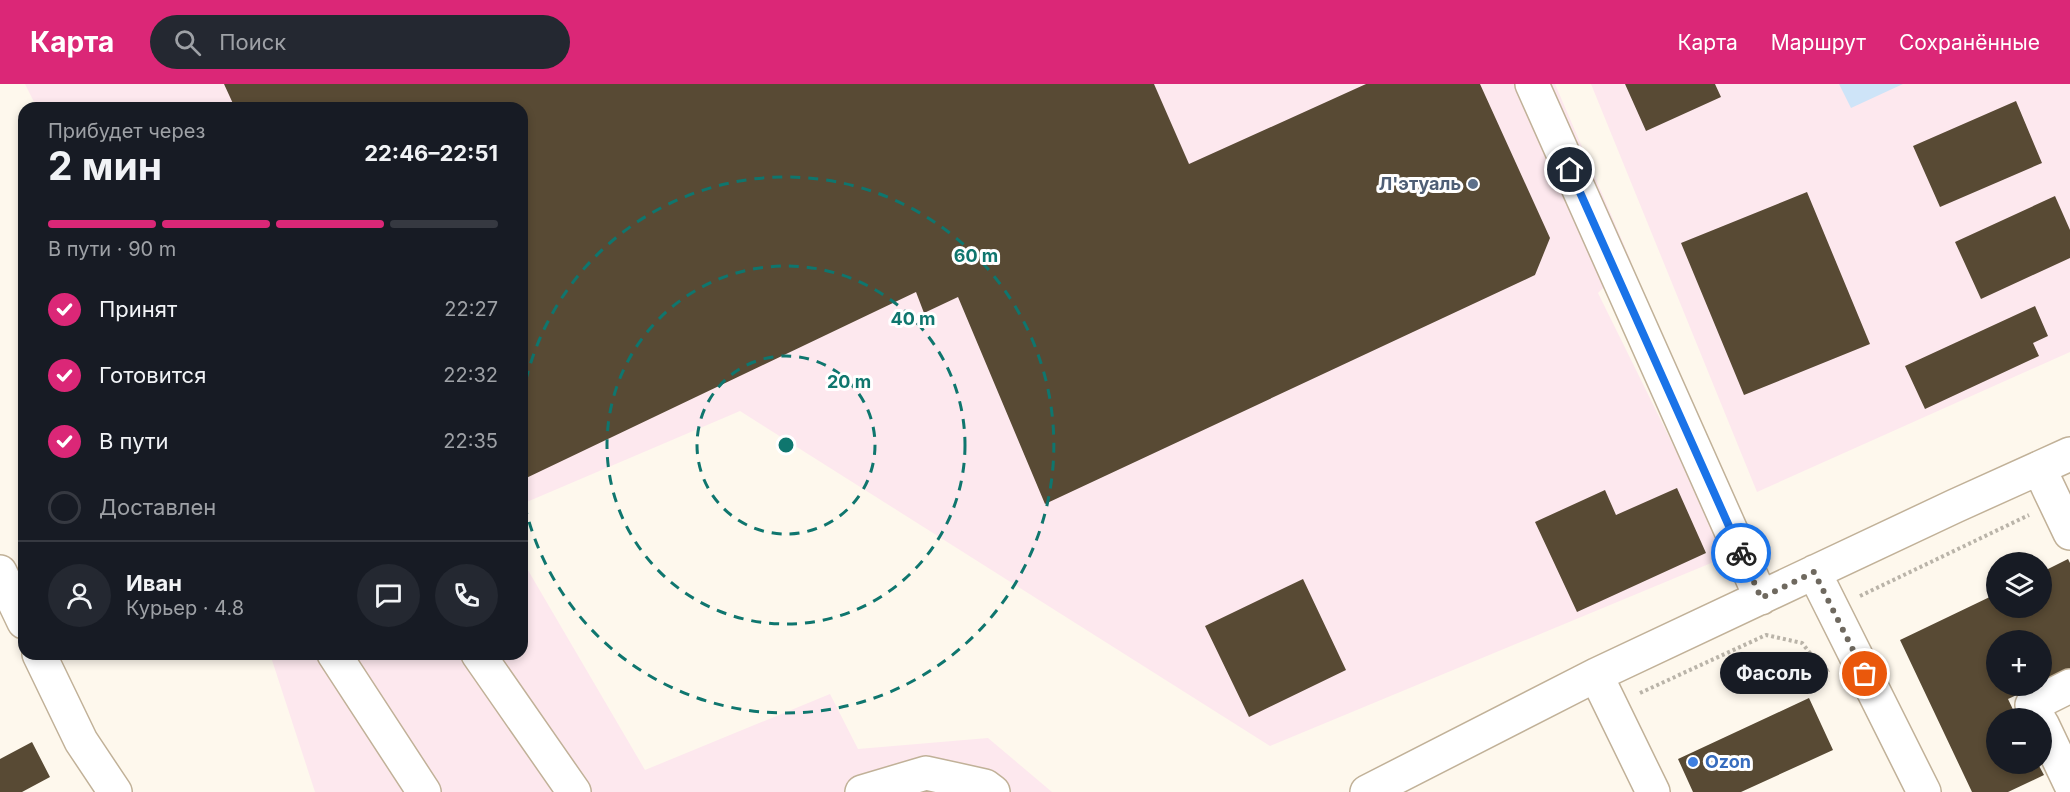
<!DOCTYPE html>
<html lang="ru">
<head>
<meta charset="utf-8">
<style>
	body { margin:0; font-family:Inter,sans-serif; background:#242831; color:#f1f3f6; height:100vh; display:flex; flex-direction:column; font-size:22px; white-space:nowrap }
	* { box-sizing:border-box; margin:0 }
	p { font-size:20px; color:#9ea1a6 }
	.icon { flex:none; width:33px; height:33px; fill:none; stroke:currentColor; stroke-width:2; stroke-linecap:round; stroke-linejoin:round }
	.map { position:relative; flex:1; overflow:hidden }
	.details { position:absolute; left:18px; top:18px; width:510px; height:558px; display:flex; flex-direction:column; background:#171b24; border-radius:18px; box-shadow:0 3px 9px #0003 }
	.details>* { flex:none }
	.controls { position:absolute; left:1986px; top:468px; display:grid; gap:12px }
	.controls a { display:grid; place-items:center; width:66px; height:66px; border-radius:50%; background:#171b24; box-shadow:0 3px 9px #0003; font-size:30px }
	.pin { position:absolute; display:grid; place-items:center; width:51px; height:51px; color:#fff; margin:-26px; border:3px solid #fff; border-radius:50%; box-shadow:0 2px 6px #0007 }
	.courier { position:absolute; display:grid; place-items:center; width:60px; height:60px; margin:-30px; border:4px solid #1a73e8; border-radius:50%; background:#fff; color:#222; box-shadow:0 2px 8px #0007 }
	.bubble { position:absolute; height:42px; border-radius:21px; background:#171b24; box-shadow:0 3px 9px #0003; font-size:20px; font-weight:700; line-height:42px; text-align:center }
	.summary em { font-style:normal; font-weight:700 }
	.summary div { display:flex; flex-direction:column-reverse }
	.summary { display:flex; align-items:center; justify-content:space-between; height:102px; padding:0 30px }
	h1 { font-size:39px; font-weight:700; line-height:45px }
	.bar { display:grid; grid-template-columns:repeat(4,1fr); gap:9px 6px; align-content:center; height:72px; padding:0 30px }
	.bar i { height:8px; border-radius:4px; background:#363941 }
	.bar .on { background:#db2777 }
	.bar p { grid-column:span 4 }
	.line { display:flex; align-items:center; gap:15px; padding:0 30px; border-top:2px solid #363941 }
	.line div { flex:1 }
	.round { display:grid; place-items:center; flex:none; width:63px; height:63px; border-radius:32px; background:#242831 }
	ol { padding:0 30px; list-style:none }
	li { display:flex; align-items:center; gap:18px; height:66px }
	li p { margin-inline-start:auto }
	li .icon { padding:6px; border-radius:50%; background:#db2777; color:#fff; stroke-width:4 }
	li:last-child { color:#9ea1a6 }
	li i { width:33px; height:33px; border:3px solid #363941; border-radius:50% }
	header { display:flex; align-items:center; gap:36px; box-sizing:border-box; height:84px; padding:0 30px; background:#db2777; color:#fff }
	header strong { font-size:28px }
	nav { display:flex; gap:33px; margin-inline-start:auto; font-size:21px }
	.search { width:420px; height:54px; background:#242831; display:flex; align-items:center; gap:15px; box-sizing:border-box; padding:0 21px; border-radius:33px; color:#9ea1a6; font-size:22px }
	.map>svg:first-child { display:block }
</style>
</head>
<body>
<header>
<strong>Карта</strong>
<div class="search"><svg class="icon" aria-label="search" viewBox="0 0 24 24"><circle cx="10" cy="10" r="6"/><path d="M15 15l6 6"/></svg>Поиск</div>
<nav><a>Карта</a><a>Маршрут</a><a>Сохранённые</a></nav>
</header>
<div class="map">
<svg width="2070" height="708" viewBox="0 0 2070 708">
	<rect width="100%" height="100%" fill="#fef8ed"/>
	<path fill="#fde8ee" d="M25 0H1555L1631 177 1598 209 1728 472 1270 662 740 327 522 420V24H37Z
		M1591 0H2070V268L1757 408Z
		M522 476 645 686 830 610 858 665 988 654 1052 708H315L270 570H522Z"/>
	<path fill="#cee4f8" d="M1839 0H1903L1851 24Z"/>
	<path fill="#584a34" d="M224 0H1154L1189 80 1366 0H1480L1550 154 1535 191 1045 420 958 213 924 229 916 208 522 396V24H235Z
		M1625 0H1715L1721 13 1646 47Z
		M2016 17 2042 79 1940 123 1913 62Z
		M1807 108 1870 260 1744 311 1681 159Z
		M2055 112 2070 146V174L1981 215 1955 158Z
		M2035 222 2048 252 2033 259 2039 272 1925 325 1905 282Z
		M1677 404 1706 469 1577 528 1535 438 1605 406 1616 431Z
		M2068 475 2070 479V585L2042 599V556H1996V602H2036L2008 615 2017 634H1996V680H2038L2044 691 2008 708H1972L1900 556 1996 510V524H2042V488Z
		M1303 495 1346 586 1249 633 1205 542Z
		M1809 614 1833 666 1741 708H1693L1678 675Z
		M32 658 50 693 22 708H0V675Z"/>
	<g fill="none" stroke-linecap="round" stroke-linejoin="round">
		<g stroke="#c1b198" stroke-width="36">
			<path id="minor" d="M1532 0 1761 514
				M2039 384 2070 449
				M0 488 24 538
				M1814 488 1924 708
				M39 570 81 657 115 708
				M334 570 424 708
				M478 570 574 708
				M1596 591 1653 708
				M2039 634 2032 621 2070 602
				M2042 640 2070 699
				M862 708 926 689 985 702 993 708
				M1367 708 1596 591 1955 422 2070 370"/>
		</g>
		<path stroke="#bab4a9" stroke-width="4" stroke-dasharray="3 3" stroke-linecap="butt" d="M1860 512 2029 431
			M1640 609 1766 551 1802 559 1825 588 1829 586"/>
		<use href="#minor" stroke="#fff" stroke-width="33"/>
	</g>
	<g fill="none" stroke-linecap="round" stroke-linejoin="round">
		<path stroke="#6f695f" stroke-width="6" stroke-dasharray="0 10.8" d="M1741 469 1761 514 1814 488 1865 590"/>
		<path stroke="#1a73e8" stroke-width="8" d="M1570 86 1741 469"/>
	</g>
	<g fill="none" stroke="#0f766e" stroke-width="3" stroke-dasharray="10 8">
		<circle cx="786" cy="361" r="89"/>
		<circle cx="786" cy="361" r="179"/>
		<path d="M522 314A268 268 0 1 1 522 408"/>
	</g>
	<circle fill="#5c6f8a" stroke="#fff" stroke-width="2" cx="1473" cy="100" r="6"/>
	<circle fill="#3f7fe0" stroke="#fff" stroke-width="2" cx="1693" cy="678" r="6"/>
	<g text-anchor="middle" stroke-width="6" stroke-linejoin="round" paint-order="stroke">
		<g font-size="18" font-weight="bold" fill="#4e5e75" stroke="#fff" text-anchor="end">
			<text x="1461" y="106">Л'этуаль</text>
		</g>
		<g font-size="18" font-weight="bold" fill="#366cbe" stroke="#fff" text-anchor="start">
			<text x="1705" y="684">Ozon</text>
		</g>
	</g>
	<circle cx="786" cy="361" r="9" fill="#0f766e" stroke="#fff" stroke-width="3"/>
	<g font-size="18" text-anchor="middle" font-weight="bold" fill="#0f766e" stroke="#fff" stroke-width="6" stroke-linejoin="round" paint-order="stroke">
		<text x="976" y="178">60 m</text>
		<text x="913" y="241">40 m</text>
		<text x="849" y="304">20 m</text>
	</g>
</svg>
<div class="controls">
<a><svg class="icon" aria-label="layers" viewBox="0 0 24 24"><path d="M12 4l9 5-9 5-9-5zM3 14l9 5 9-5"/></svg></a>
<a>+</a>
<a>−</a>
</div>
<div class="pin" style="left:1865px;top:590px;background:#ea580c"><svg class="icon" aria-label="bag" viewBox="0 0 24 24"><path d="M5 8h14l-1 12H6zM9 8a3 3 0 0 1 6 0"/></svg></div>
<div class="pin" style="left:1570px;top:86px;background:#1f2937"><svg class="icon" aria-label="home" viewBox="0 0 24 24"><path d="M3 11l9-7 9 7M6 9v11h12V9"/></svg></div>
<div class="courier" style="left:1741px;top:469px"><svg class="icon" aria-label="bike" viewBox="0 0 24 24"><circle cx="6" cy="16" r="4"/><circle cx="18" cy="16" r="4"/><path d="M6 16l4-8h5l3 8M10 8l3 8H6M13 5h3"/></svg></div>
<div class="bubble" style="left:1720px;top:568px;width:108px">Фасоль</div>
<section class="details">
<div class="summary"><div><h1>2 мин</h1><p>Прибудет через</p></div><em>22:46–22:51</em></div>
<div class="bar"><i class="on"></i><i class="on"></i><i class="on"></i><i></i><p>В пути · 90 m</p></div>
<ol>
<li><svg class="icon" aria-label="check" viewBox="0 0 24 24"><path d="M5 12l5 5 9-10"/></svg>Принят<p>22:27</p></li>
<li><svg class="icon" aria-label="check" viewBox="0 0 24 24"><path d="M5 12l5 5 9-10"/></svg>Готовится<p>22:32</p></li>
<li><svg class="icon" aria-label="check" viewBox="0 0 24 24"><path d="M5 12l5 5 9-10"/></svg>В пути<p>22:35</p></li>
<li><i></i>Доставлен</li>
</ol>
<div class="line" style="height:108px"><a class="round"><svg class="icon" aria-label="person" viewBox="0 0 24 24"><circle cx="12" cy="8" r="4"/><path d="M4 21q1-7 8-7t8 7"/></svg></a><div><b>Иван</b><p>Курьер · 4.8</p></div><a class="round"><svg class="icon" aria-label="chat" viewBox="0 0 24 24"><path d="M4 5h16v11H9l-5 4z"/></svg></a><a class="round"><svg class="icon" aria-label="phone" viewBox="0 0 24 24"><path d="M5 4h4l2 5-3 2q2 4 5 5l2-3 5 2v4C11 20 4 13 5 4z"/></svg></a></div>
</section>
</div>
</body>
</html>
